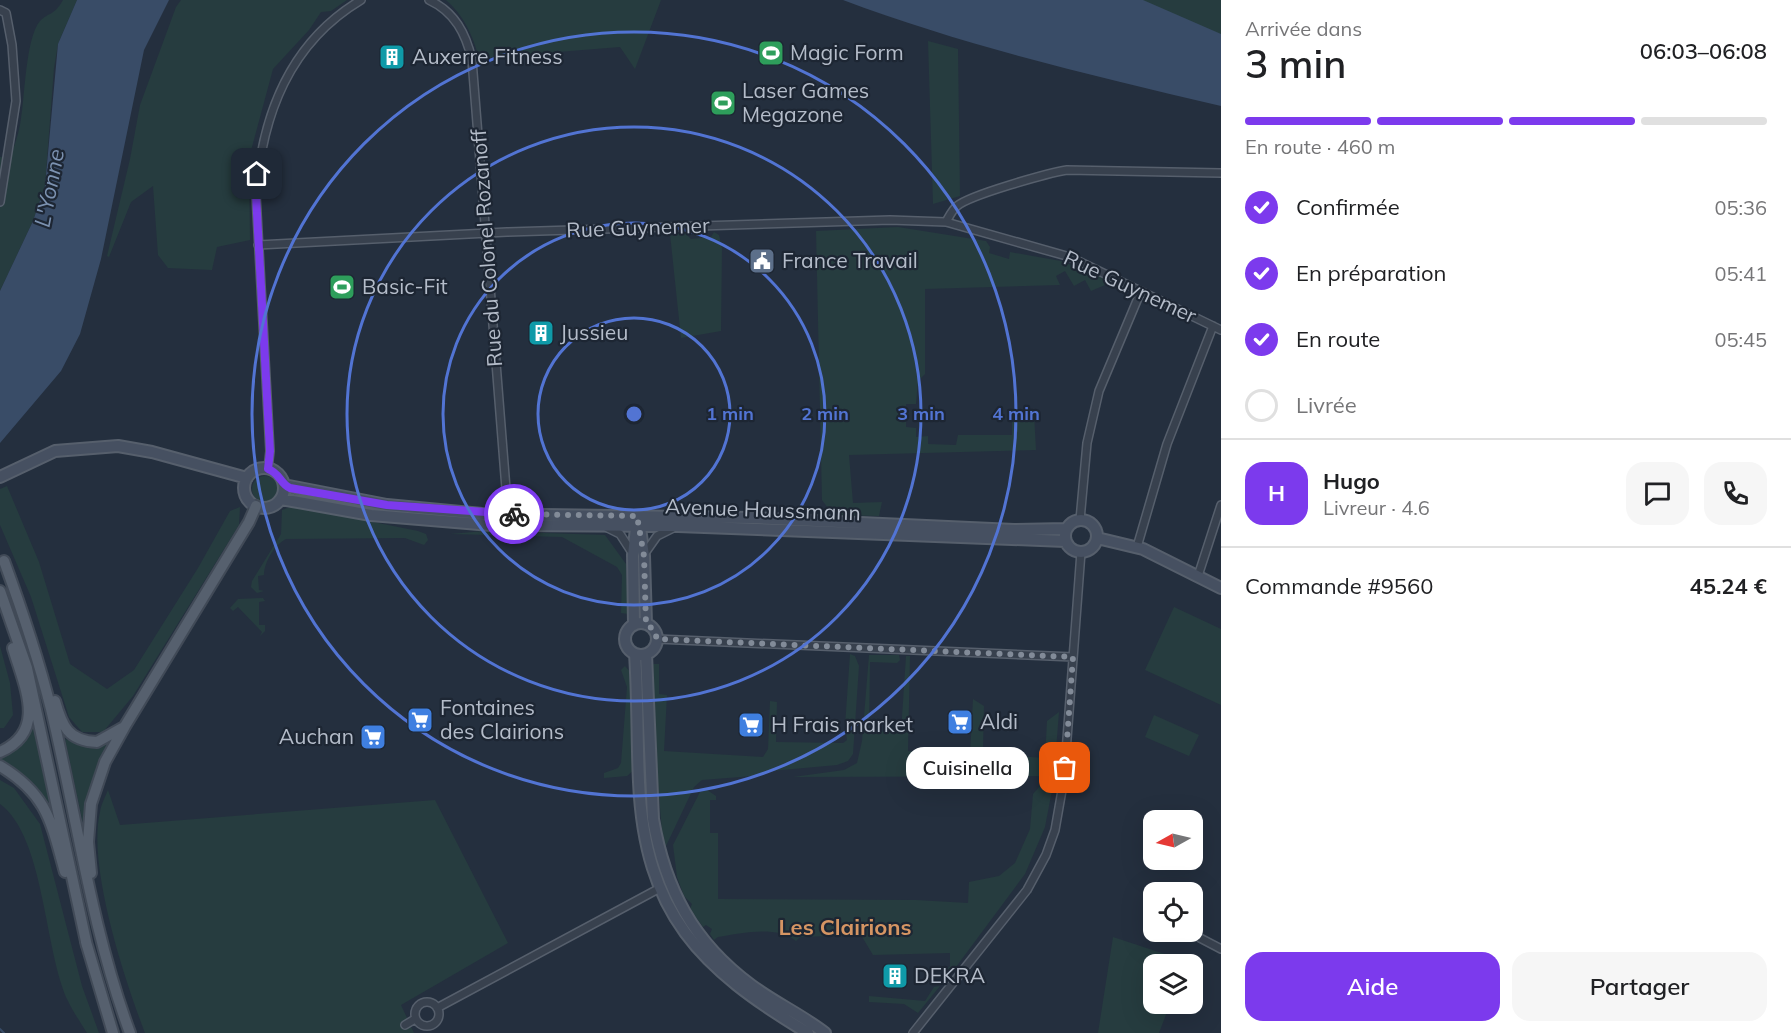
<!DOCTYPE html>
<html lang="fr">
<head>
<meta charset="utf-8">
<style>
	body { margin:0; font-family:Mulish,sans-serif; background:#f6f6f6; color:#202124; height:100vh; display:flex; flex-direction:column; font-size:22px; white-space:nowrap }
	* { box-sizing:border-box; margin:0 }
	p { font-size:20px; color:#757577 }
	.icon { flex:none; width:33px; height:33px; fill:none; stroke:currentColor; stroke-width:2; stroke-linecap:round; stroke-linejoin:round }
	.map { position:relative; flex:1; overflow:hidden }
	.details { display:flex; flex-direction:column; background:#fff; width:570px }
	.details>* { flex:none }
	.needle { width:39px; rotate:262deg }
	.tools { position:absolute; left:1143px; top:810px; display:grid; gap:12px }
	.tools a { display:grid; place-items:center; width:60px; height:60px; border-radius:12px; background:#fff; box-shadow:0 6px 24px #0002; font-size:30px }
	.pin { position:absolute; display:grid; place-items:center; width:51px; height:51px; color:#fff; margin:-26px; border-radius:12px; box-shadow:0 3px 9px #0006 }
	.courier { position:absolute; display:grid; place-items:center; width:60px; height:60px; margin:-30px; border:4px solid #7c3aed; border-radius:50%; background:#fff; color:#222; box-shadow:0 2px 8px #0007 }
	.bubble { position:absolute; height:42px; border-radius:18px; background:#fff; box-shadow:0 6px 24px #0002; font-size:20px; font-weight:600; line-height:42px; text-align:center }
	.summary em { font-style:normal; font-weight:600 }
	.summary div { display:flex; flex-direction:column-reverse }
	.summary { display:flex; align-items:center; justify-content:space-between; height:102px; padding:0 24px }
	h1 { font-size:39px; font-weight:600; line-height:45px }
	.bar { display:grid; grid-template-columns:repeat(4,1fr); gap:9px 6px; align-content:center; height:72px; padding:0 24px }
	.bar i { height:8px; border-radius:4px; background:#e0e0e0 }
	.bar .active { background:#7c3aed }
	.bar p { grid-column:span 4 }
	.line { display:flex; align-items:center; gap:15px; padding:0 24px; border-top:2px solid #e0e0e0 }
	.line div { flex:1 }
	.round { display:grid; place-items:center; flex:none; width:63px; height:63px; border-radius:18px; background:#f6f6f6 }
	ol { padding:0 24px; list-style:none }
	li { display:flex; align-items:center; gap:18px; height:66px }
	li p { margin-inline-start:auto }
	li .icon { padding:6px; border-radius:50%; background:#7c3aed; color:#fff; stroke-width:4 }
	li:last-child { color:#757577 }
	li i { width:33px; height:33px; border:3px solid #e0e0e0; border-radius:50% }
	.cta { display:flex; gap:12px; margin-top:auto; padding:12px 24px }
	.cta a { flex:1; height:69px; border-radius:18px; background:#7c3aed; color:#fff; font-size:24px; font-weight:600; line-height:69px; text-align:center }
	.cta a+a { background:#f6f6f6; color:#202124 }
	main { display:flex; flex:1; min-height:0 }
	.map>svg:first-child { display:block }
</style>
</head>
<body>
<main>
<div class="map">
<svg width="1221" height="1033" viewBox="0 0 1221 1033">
	<rect width="100%" height="100%" fill="#242f3e"/>
	<path fill="#263c3f" d="M63 0H77L58 44 54 68 45 186 33 221 0 291V157L11 156C14 146 18 136 20 125 25 100 25 39 40 21 49 12 54 16 63 0Z
		M181 0H347L331 11 321 12 309 30 273 69 249 158 250 240 217 247 212 270 168 268 158 255 153 186 131 202 109 257 107 256 130 159 140 105 176 7Z
		M446 0H661L635 69 620 47 483 58 478 55C472 33 463 15 446 0Z
		M1121 0H1221V36Z
		M928 41 958 49 960 196 933 204Z
		M898 227 986 241 990 247 989 253 1009 259 1010 252 1061 261 1103 278 1105 285 1091 291 1085 280 1074 286 1065 271 1056 276 1060 285 925 289V374L918 381 916 404H906V427L916 428V437L928 436V444L956 445 958 435H1012V415L1034 414 1036 450 849 455 853 503 882 502 879 516 833 515 822 500 816 231Z
		M714 232 719 235 722 248 721 331 681 338 670 234 685 233 691 239 711 237Z
		M252 489a13 13 0 1 1 26 0a13 13 0 1 1-26 0Z
		M7 486 39 562 70 664 107 689 134 670 198 568 230 511 240 507 239 525 133 696 103 732H82L69 717 31 597 0 525V489Z
		M293 506 418 531 426 534 428 540 424 545 405 538 286 539C274 545 264 563 264 575L258 576 259 590 264 591 257 593 251 587 252 581 281 534 282 510Z
		M484 531 605 535 626 564 628 614 621 613 622 575 617 567 562 537 450 534Z
		M263 598 265 601 259 602V625H265V631L260 636 262 632 238 607 233 611 230 608 238 599Z
		M1174 607 1221 629V705L1145 670Z
		M0 646 10 683 13 715 4 728H0Z
		M850 654 855 656 859 666 853 754 848 761 837 765 771 771 753 776 702 780 694 787 666 846 663 845 656 758 653 664H659V694L667 695 664 751 763 757 768 749 770 701 777 702 776 742 843 743 847 740 845 726Z
		M869 655H899L900 660 897 663 870 662 869 731 901 732 906 656H910L908 751 936 753 942 758H955L956 753 970 754 973 699 984 706 983 750 1014 752 1015 756 1045 758 1047 721 1059 712 1054 776 793 777 844 770 857 763 862 741Z
		M625 666 631 673 634 770 627 776 604 778V773L618 768 621 763 627 687 621 670Z
		M1154 715 1199 735 1189 756 1145 737Z
		M35 726 54 809 33 783 0 761V753L28 735Z
		M65 739 86 746 111 741 95 774 85 833Z
		M0 780 14 788 40 824 82 986 99 1033H87C81 1023 73 1012 68 1001 44 951 45 837 0 804Z
		M1053 785 1045 827 1025 874 950 975 946 971 950 966V953L873 955 861 935 800 937 796 941C776 925 742 933 718 937L714 940 710 934 712 929 706 925 703 927 690 909 692 904 684 896 677 877 673 845 700 792 707 790 716 796V800H710V833H718V899L916 900 968 903 969 882 999 876 1015 863 1030 829 1033 794 1040 786Z
		M108 790 120 825 435 800 508 943 401 1005 414 1033H145C125 981 87 866 100 812 101 805 105 797 108 790Z
		M1113 937 1186 961 1184 964H1154V1004H1170L1159 1033H1098Z
		M940 986 918 1013 904 1004 869 1002V996L925 1001 934 987Z"/>
	<path fill="#394c67" d="M77 0H169L144 50 101 259 80 334 61 371 0 443V291L33 221 45 186 58 44Z
		M843 0H1143L1221 34V106C1094 76 965 46 843 0Z"/>
	<g fill="none" stroke-linecap="round" stroke-linejoin="round">
		<path stroke="#394c67" stroke-width="2" d="M0 1029 4 1033"/>
		<g stroke="#565f6c" stroke-width="10">
			<path id="street" d="M429 0C455 12 466 34 472 60L508 514
				M0 10 6 13 12 45 16 101 0 202
				M946 222C949 217 952 210 957 206 970 195 1048 173 1067 170L1221 173
				M258 245 507 232 890 220 946 222 1070 257 1221 330
				M268 469 270 451 256 195C262 115 289 43 361 0
				M1080 520 1087 443 1099 391 1141 291
				M606 527 620 534 631 551
				M1137 547 1167 444 1213 326
				M645 553 657 536 673 528
				M1198 576 1221 505
				M657 639 1073 657
				M1200 938 1221 949
				M415 1014a12 12 0 1 1 24 0a12 12 0 1 1-24 0Z
				M437 1008 660 888
				M405 1025 415 1019
				M913 1033 1027 890 1046 855 1055 830 1064 779 1081 552"/>
		</g>
		<g stroke="#565f6c" stroke-width="14">
			<path id="secondary" d="M244 488a20 20 0 1 1 40 0a20 20 0 1 1-40 0Z
				M0 477 55 451 118 446 152 452 247 478
				M284 485 387 505 482 514 753 518 1014 530 1066 529
				M281 499 371 515 491 525 678 526 1065 541
				M1065 536a16 16 0 1 1 32 0a16 16 0 1 1-32 0Z
				M640 528 644 556 646 624
				M1097 538 1143 549 1221 588
				M625 639a16 16 0 1 1 32 0a16 16 0 1 1-32 0Z
				M634 625 633 555 637 519
				M635 654C638 697 637 740 639 782 645 914 700 968 808 1033
				M646 654 653 819C665 889 693 942 751 985 775 1003 802 1015 825 1033"/>
		</g>
		<g stroke="#414a57" stroke-width="14">
			<path id="primary" d="M4 561C22 610 38 658 51 709 77 817 91 928 130 1033
				M0 591 27 668 87 946
				M55 701C62 726 68 741 97 742L122 728
				M0 752C48 731 24 686 13 648
				M0 766C48 795 51 822 65 872
				M91 873 88 842 91 804 105 762 125 726 249 522 256 506
				M86 942 113 1033"/>
		</g>
		<use href="#street" stroke="#38414e" stroke-width="7"/>
		<use href="#secondary" stroke="#465061" stroke-width="10"/>
		<use href="#primary" stroke="#56606e" stroke-width="10"/>
	</g>
	<g fill="none" stroke-linecap="round" stroke-linejoin="round">
		<path stroke="#828b98" stroke-width="6" stroke-dasharray="0 10.8" d="M514 514 637 516 644 556 646 624 654 630 657 639 1073 657 1065 768"/>
		<path stroke="#7c3aed" stroke-width="8" d="M257 174 256 195 270 451 268 469C280 473 280 484 290 488L387 505 514 514"/>
	</g>
	<g fill="none" stroke="#5274d3" stroke-width="3">
		<circle cx="634" cy="414" r="96"/>
		<circle cx="634" cy="414" r="191"/>
		<circle cx="634" cy="414" r="287"/>
		<circle cx="634" cy="414" r="382"/>
	</g>
	<defs>
		<g id="stadium-square" transform="scale(1.35)"><rect x="-9" y="-9" width="18" height="18" rx="4" fill="#2e9e5b" stroke="#1d2633"/><path d="M0-5a6.5 5 0 1 0 0 10a6.5 5 0 1 0 0-10ZM-3.5-1.8h7v3.6h-7Z" fill="#fff"/></g>
		<g id="building-square" transform="scale(1.35)"><rect x="-9" y="-9" width="18" height="18" rx="4" fill="#0f9aa8" stroke="#1d2633"/><path d="M-4-6H4V6H1V3H-1V6H-4ZM-2.5-4.3h1.7v1.8h-1.7ZM.8-4.3h1.7v1.8H.8ZM-2.5-1h1.7V.8h-1.7ZM.8-1h1.7V.8H.8Z" fill="#fff"/></g>
		<g id="civic-square" transform="scale(1.35)"><rect x="-9" y="-9" width="18" height="18" rx="4" fill="#5c6f8a" stroke="#1d2633"/><path d="M-.6-6.5H3V-4.5H.6V-3L4-1V1h2V6H-6V1h2V-1L-.6-3ZM-1.2 2.5V6h2.4V2.5Z" fill="#fff"/></g>
		<g id="supermarket-square" transform="scale(1.35)"><rect x="-9" y="-9" width="18" height="18" rx="4" fill="#3f7fe0" stroke="#1d2633"/><path d="M-6-5.5h2.5l.6 2H6L4.5 2H-2.5L-4.4-4H-6ZM-1.5 3.2a1.3 1.3 0 1 0 .1 0ZM3 3.2a1.3 1.3 0 1 0 .1 0Z" fill="#fff"/></g>
	</defs>
	<g fill-rule="evenodd">
		<use href="#stadium-square" x="771" y="53"/>
		<use href="#building-square" x="392" y="57"/>
		<use href="#stadium-square" x="723" y="103"/>
		<use href="#civic-square" x="762" y="261"/>
		<use href="#stadium-square" x="342" y="287"/>
		<use href="#building-square" x="541" y="333"/>
		<use href="#supermarket-square" x="420" y="720"/>
		<use href="#supermarket-square" x="960" y="722"/>
		<use href="#supermarket-square" x="751" y="725"/>
		<use href="#supermarket-square" x="373" y="737"/>
		<use href="#building-square" x="895" y="976"/>
	</g>
	<g text-anchor="middle" stroke-width="4.5" stroke-linejoin="round" paint-order="stroke">
		<g font-size="21" fill="#b4bcc9" stroke="#1d2633" text-anchor="start">
			<text x="790" y="60">Magic Form</text>
			<text x="412" y="64">Auxerre Fitness</text>
			<text x="742" y="98">Laser Games<tspan x="742" dy="24">Megazone</tspan></text>
			<text x="782" y="268">France Travail</text>
			<text x="362" y="294">Basic-Fit</text>
			<text x="560" y="340">Jussieu</text>
			<text x="440" y="715">Fontaines<tspan x="440" dy="24">des Clairions</tspan></text>
			<text x="980" y="729">Aldi</text>
			<text x="771" y="732">H Frais market</text>
			<text x="354" y="744" text-anchor="end">Auchan</text>
			<text x="914" y="983">DEKRA</text>
		</g>
		<g font-size="21" fill="#b4bcc9" stroke="#1d2633">
			<text transform="translate(638 228) rotate(-2)" y="7">Rue Guynemer</text>
			<text transform="translate(487 248) rotate(-94)" y="7">Rue du Colonel Rozanoff</text>
			<text transform="translate(1130 287) rotate(25)" y="7">Rue Guynemer</text>
			<text transform="translate(763 510) rotate(2)" y="7">Avenue Haussmann</text>
		</g>
		<g font-size="22" font-style="italic" fill="#7c92b1" stroke="#1d2633">
			<text transform="translate(49 188) rotate(-79)" y="8">L'Yonne</text>
		</g>
		<g font-size="22" font-weight="bold" fill="#d59563" stroke="#1d2633">
			<text x="845" y="935">Les Clairions</text>
		</g>
	</g>
	<circle cx="634" cy="414" r="9" fill="#5274d3" stroke="#1d2633" stroke-width="3"/>
	<g font-size="18" text-anchor="middle" font-weight="bold" fill="#5274d3" stroke="#1d2633" stroke-width="4.5" stroke-linejoin="round" paint-order="stroke">
		<text x="730" y="420">1 min</text>
		<text x="825" y="420">2 min</text>
		<text x="921" y="420">3 min</text>
		<text x="1016" y="420">4 min</text>
	</g>
</svg>
<div class="tools">
<a><svg class="needle" viewBox="-14 -14 28 28"><path d="M0-13l5 13h-10z" fill="#e53935"/><path d="M0 13l5-13h-10z" fill="#757577"/></svg></a>
<a><svg class="icon" aria-label="locate" viewBox="0 0 24 24"><circle cx="12" cy="12" r="6"/><path d="M12 2v4M12 18v4M2 12h4M18 12h4"/></svg></a>
<a><svg class="icon" aria-label="layers" viewBox="0 0 24 24"><path d="M12 4l9 5-9 5-9-5zM3 14l9 5 9-5"/></svg></a>
</div>
<div class="pin" style="left:1065px;top:768px;background:#ea580c"><svg class="icon" aria-label="bag" viewBox="0 0 24 24"><path d="M5 8h14l-1 12H6zM9 8a3 3 0 0 1 6 0"/></svg></div>
<div class="pin" style="left:257px;top:174px;background:#1f2937"><svg class="icon" aria-label="home" viewBox="0 0 24 24"><path d="M3 11l9-7 9 7M6 9v11h12V9"/></svg></div>
<div class="courier" style="left:514px;top:514px"><svg class="icon" aria-label="bike" viewBox="0 0 24 24"><circle cx="6" cy="16" r="4"/><circle cx="18" cy="16" r="4"/><path d="M6 16l4-8h5l3 8M10 8l3 8H6M13 5h3"/></svg></div>
<div class="bubble" style="left:906px;top:747px;width:123px">Cuisinella</div>
</div>
<section class="details">
<div class="summary"><div><h1>3 min</h1><p>Arrivée dans</p></div><em>06:03–06:08</em></div>
<div class="bar"><i class="active"></i><i class="active"></i><i class="active"></i><i></i><p>En route · 460 m</p></div>
<ol>
<li><svg class="icon" aria-label="check" viewBox="0 0 24 24"><path d="M5 12l5 5 9-10"/></svg>Confirmée<p>05:36</p></li>
<li><svg class="icon" aria-label="check" viewBox="0 0 24 24"><path d="M5 12l5 5 9-10"/></svg>En préparation<p>05:41</p></li>
<li><svg class="icon" aria-label="check" viewBox="0 0 24 24"><path d="M5 12l5 5 9-10"/></svg>En route<p>05:45</p></li>
<li><i></i>Livrée</li>
</ol>
<div class="line" style="height:108px"><b class="round" style="background:#7c3aed;color:#fff">H</b><div><b>Hugo</b><p>Livreur · 4.6</p></div><a class="round"><svg class="icon" aria-label="chat" viewBox="0 0 24 24"><path d="M4 5h16v11H9l-5 4z"/></svg></a><a class="round"><svg class="icon" aria-label="phone" viewBox="0 0 24 24"><path d="M5 4h4l2 5-3 2q2 4 5 5l2-3 5 2v4C11 20 4 13 5 4z"/></svg></a></div>
<div class="line" style="height:78px"><div>Commande #9560</div><b>45.24 €</b></div>
<div class="cta"><a>Aide</a><a>Partager</a></div>
</section>
</main>
</body>
</html>
